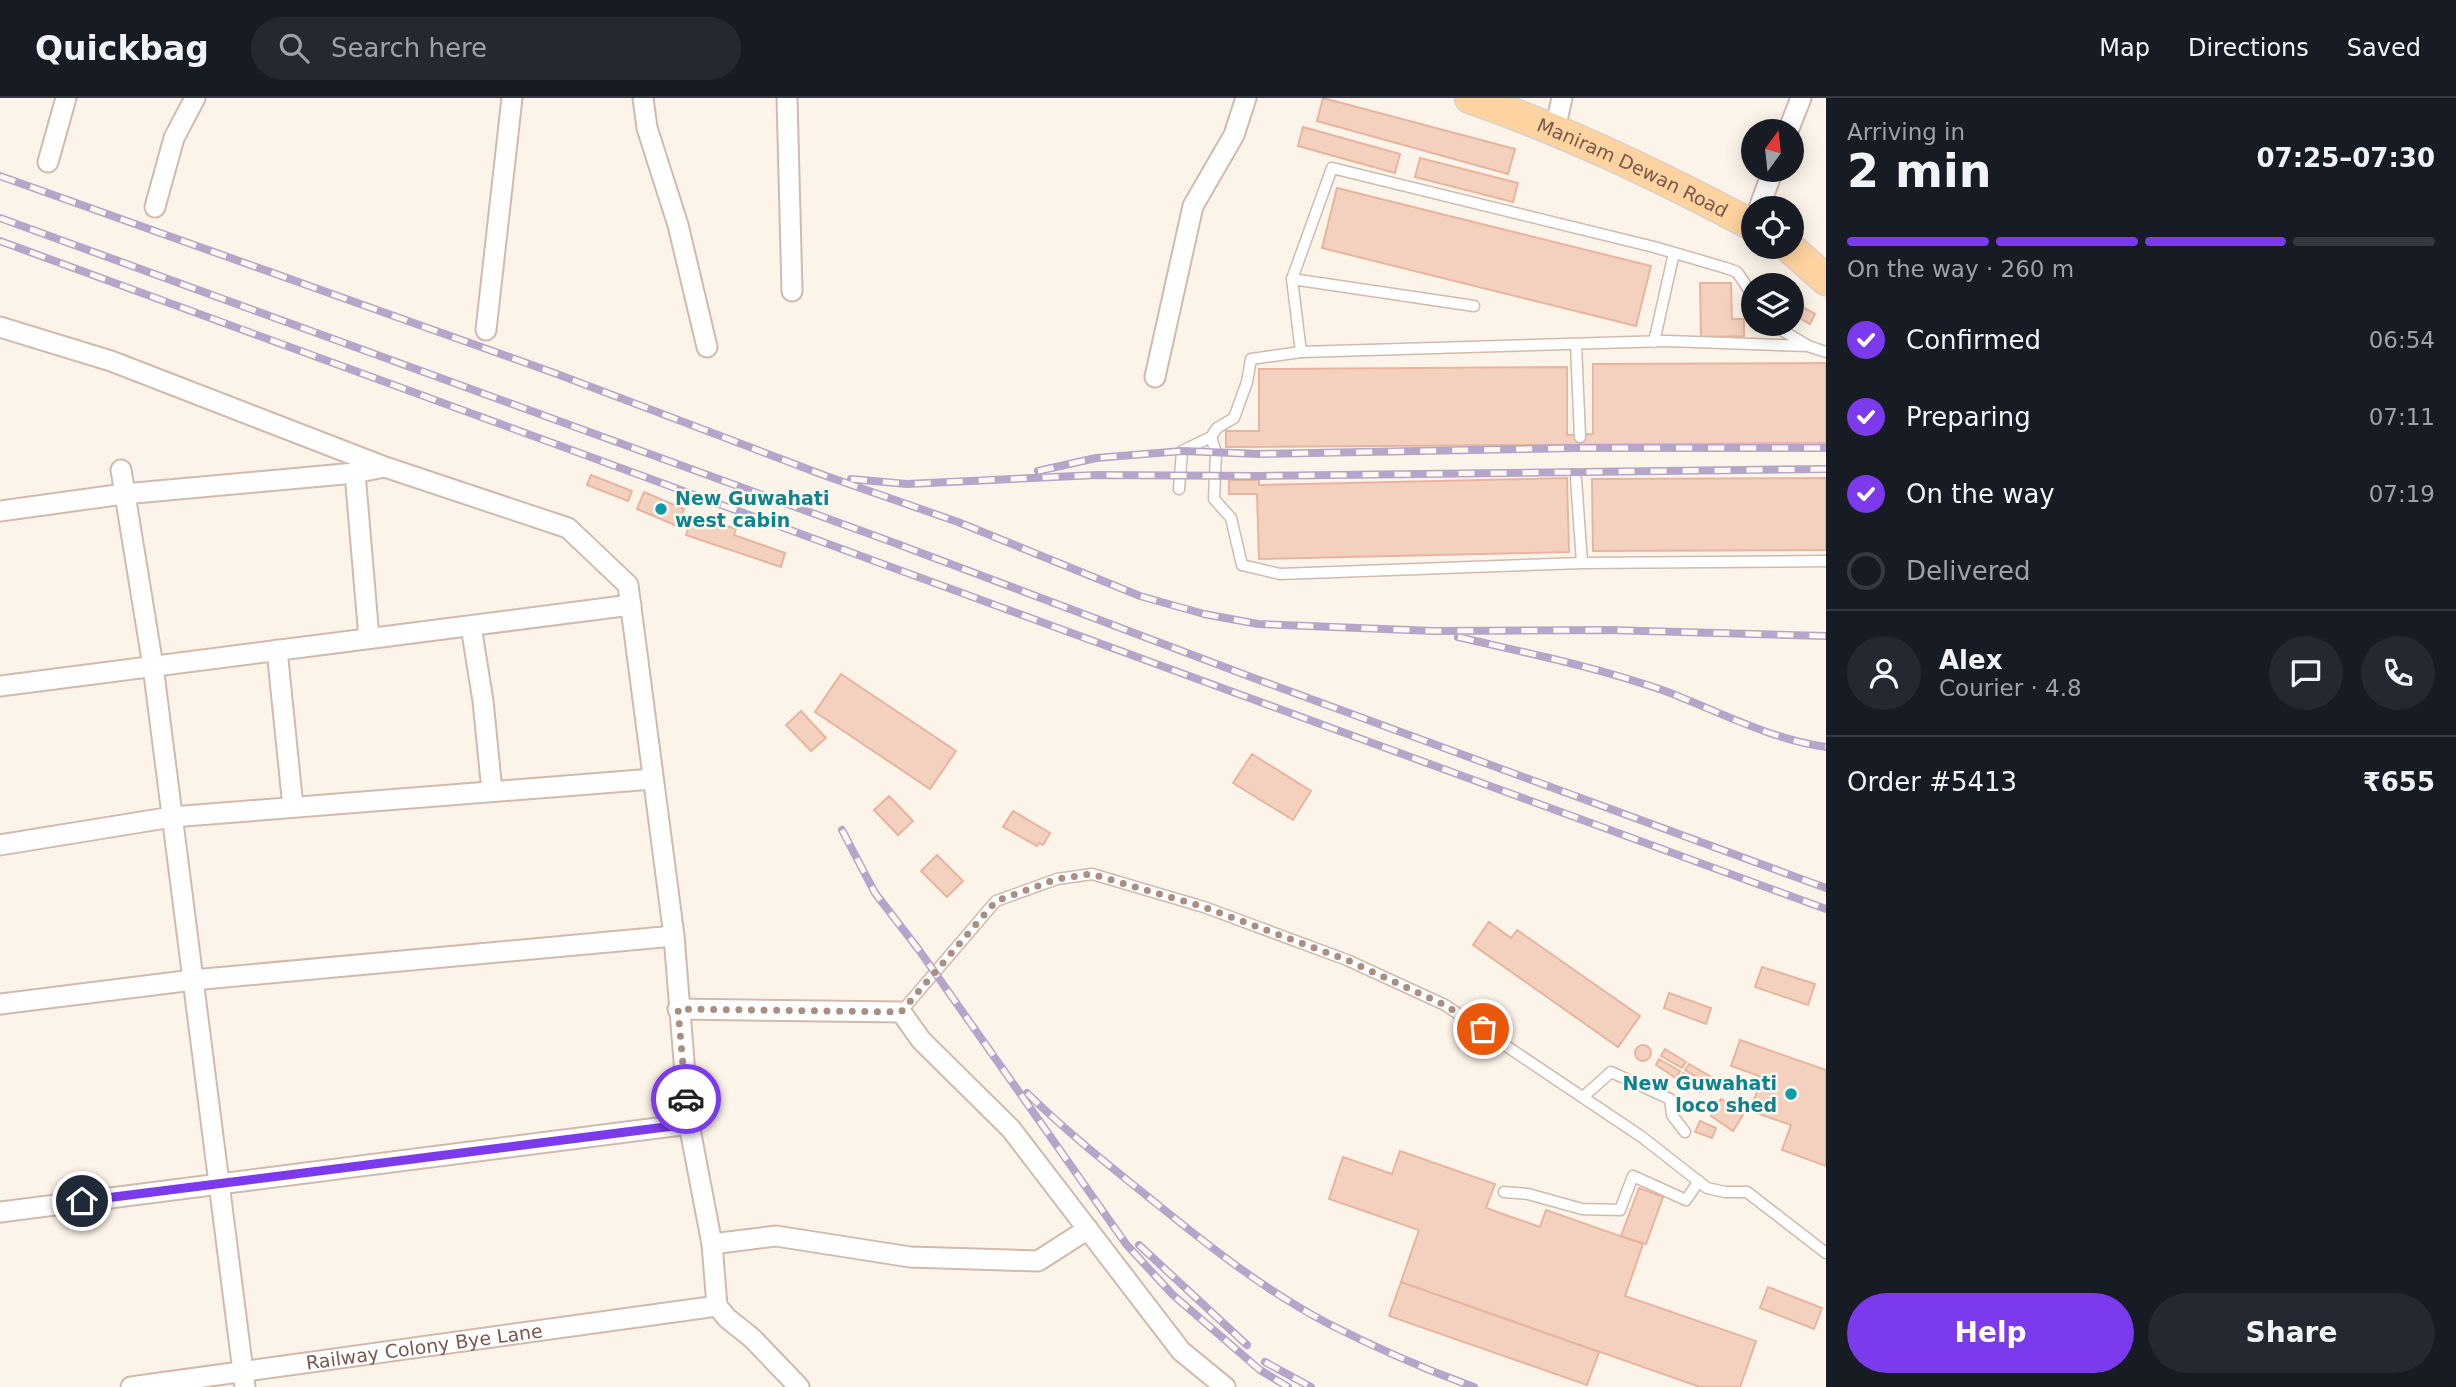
<!DOCTYPE html>
<html lang="en">
<head>
<meta charset="utf-8">
<style>
	body { margin:0; font-family:"DejaVu Sans",sans-serif; background:#242831; color:#f1f3f6; height:100vh; display:flex; flex-direction:column; font-size:26px; white-space:nowrap }
	* { box-sizing:border-box; margin:0 }
	p { font-size:23px; color:#9ea1a6 }
	.icon { flex:none; width:38px; height:38px; fill:none; stroke:currentColor; stroke-width:2; stroke-linecap:round; stroke-linejoin:round }
	.map { position:relative; flex:1; overflow:hidden }
	.panel { display:flex; flex-direction:column; background:#171b24; width:630px }
	.panel>* { flex:none }
	.needle { width:46px; rotate:15deg }
	.controls { position:absolute; left:1741px; top:21px; display:grid; gap:14px }
	.controls a { display:grid; place-items:center; width:63px; height:63px; border-radius:50%; background:#171b24; box-shadow:0 4px 18px #0003; font-size:35px }
	.pin { position:absolute; display:grid; place-items:center; width:60px; height:60px; color:#fff; margin:-30px; border:4px solid #fff; border-radius:50%; box-shadow:0 2px 7px #0007 }
	.courier { position:absolute; display:grid; place-items:center; width:70px; height:70px; margin:-35px; border:5px solid #7c3aed; border-radius:50%; background:#fff; color:#222; box-shadow:0 2px 9px #0007 }
	.headline em { font-style:normal; font-weight:700 }
	.headline div { display:flex; flex-direction:column-reverse }
	.headline { display:flex; align-items:center; justify-content:space-between; height:119px; padding:0 21px }
	h1 { font-size:46px; font-weight:700; line-height:52px }
	.bar { display:grid; grid-template-columns:repeat(4,1fr); gap:10px 7px; align-content:center; height:84px; padding:0 21px }
	.bar i { height:9px; border-radius:5px; background:#363941 }
	.bar .current { background:#7c3aed }
	.bar p { grid-column:span 4 }
	.line { display:flex; align-items:center; gap:18px; padding:0 21px; border-top:2px solid #363941 }
	.line div { flex:1 }
	.round { display:grid; place-items:center; flex:none; width:74px; height:74px; border-radius:37px; background:#242831 }
	ol { padding:0 21px; list-style:none }
	li { display:flex; align-items:center; gap:21px; height:77px }
	li p { margin-inline-start:auto }
	li .icon { padding:7px; border-radius:50%; background:#7c3aed; color:#fff; stroke-width:4 }
	li:last-child { color:#9ea1a6 }
	li i { width:38px; height:38px; border:4px solid #363941; border-radius:50% }
	.cta { display:flex; gap:14px; margin-top:auto; padding:14px 21px }
	.cta a { flex:1; height:80px; border-radius:42px; background:#7c3aed; color:#fff; font-size:28px; font-weight:700; line-height:80px; text-align:center }
	.cta a+a { background:#242831; color:#f1f3f6 }
	header { display:flex; align-items:center; gap:42px; box-sizing:border-box; height:98px; padding:0 35px; background:#171b24; border-bottom:2px solid #363941 }
	header strong { font-size:33px }
	nav { display:flex; gap:38px; margin-inline-start:auto; font-size:24px }
	.search { width:490px; height:63px; background:#242831; display:flex; align-items:center; gap:18px; box-sizing:border-box; padding:0 24px; border-radius:38px; color:#9ea1a6; font-size:26px }
	main { display:flex; flex:1; min-height:0 }
	.map>svg:first-child { display:block }
</style>
</head>
<body>
<header>
<strong>Quickbag</strong>
<div class="search"><svg class="icon" aria-label="search" viewBox="0 0 24 24"><circle cx="10" cy="10" r="6"/><path d="M15 15l6 6"/></svg>Search here</div>
<nav><a>Map</a><a>Directions</a><a>Saved</a></nav>
</header>
<main>
<div class="map">
<svg width="1826" height="1289" viewBox="0 0 1826 1289">
	<rect width="100%" height="100%" fill="#fdf4e9"/>
	<path fill="#f4d0bf" stroke="#e7b59f" stroke-width="2" d="M1323 0 1515 51 1508 76 1317 23Z
		M1303 29 1400 56 1395 75 1298 48Z
		M1420 60 1518 85 1513 104 1415 79Z
		M1337 90 1651 168 1636 228 1322 150Z
		M1700 185H1731L1732 221H1744V238L1701 239Z
		M1794 204 1815 216 1810 226 1792 216Z
		M1826 265V345L1226 349V333H1259V271L1567 269V337L1593 336V266Z
		M591 377 632 393 628 403 587 387Z
		M1567 380 1569 454 1259 461 1257 396H1229V382H1259V387Z
		M1826 380V452L1593 453 1592 381Z
		M644 394 684 411 677 428 637 411Z
		M692 417 736 431 734 437 785 455 781 469 686 437Z
		M841 576 956 653 930 691 815 614Z
		M801 613 826 640 811 653 786 627Z
		M1252 656 1311 693 1293 722 1233 685Z
		M889 698 913 723 898 737 874 712Z
		M1013 713 1050 735 1043 747 1039 745 1037 748 1003 729Z
		M937 757 963 783 947 799 921 773Z
		M1489 824 1511 840 1517 832 1640 918 1618 949 1473 847Z
		M1762 869 1815 886 1808 907 1755 889Z
		M1669 895 1711 910 1706 926 1664 910Z
		M1740 942 1826 972V1068L1782 1052 1791 1027 1750 1013 1762 979 1731 968Z
		M1635 955a8 8 0 1 1 16 0a8 8 0 1 1-16 0Z
		M1665 951 1686 964 1682 970 1661 958Z
		M1659 961 1680 973 1676 980 1656 967Z
		M1689 966 1710 978 1706 985 1685 972Z
		M1683 975 1703 987 1700 994 1679 982Z
		M1721 1001 1744 1015 1733 1033 1711 1018Z
		M1700 1023 1716 1030 1712 1040 1695 1034Z
		M1400 1053 1495 1086 1486 1110 1540 1129 1546 1112 1643 1146 1625 1198 1756 1243 1740 1289H1700L1401 1184 1419 1132 1329 1101 1343 1059 1392 1076Z
		M1639 1090 1663 1099 1646 1146 1621 1138Z
		M1401 1184 1599 1254 1587 1287 1389 1218Z
		M1768 1189 1822 1210 1814 1231 1760 1210Z"/>
	<g fill="none" stroke-linecap="round" stroke-linejoin="round">
		<g stroke="#d1baad" stroke-width="13">
			<path id="lane" d="M1292 181 1474 208
				M1771 226 1807 247
				M1654 244 1674 155
				M1576 246 1580 339
				M1301 254 1292 181 1332 70 1654 149 1726 170 1737 174 1754 199
				M1826 254 1808 248 1667 243 1301 254 1251 261 1247 284 1234 320 1217 330 1211 339 1216 355 1214 401 1231 420 1242 467 1280 476 1582 465 1826 463
				M1576 381 1582 465
				M1179 391 1182 353 1211 339
				M901 914 996 803 1057 781 1092 776 1204 809 1347 862 1445 907 1642 1039 1707 1090 1725 1094H1747L1826 1155
				M1583 999 1611 974 1670 1001 1672 1017 1685 1034
				M1504 1094 1528 1096 1582 1111 1620 1112 1633 1078 1686 1102 1699 1083"/>
		</g>
		<g stroke="#d1baad" stroke-width="23">
			<g id="street">
				<path d="M643 0 647 30 678 127 707 249"/>
				<path d="M787 0 792 193"/>
				<path d="M1555 31 1562 0"/>
				<path d="M1788 33 1801 0"/>
				<path d="M48 64 66 0"/>
				<path d="M155 109 174 40 195 0"/>
				<path d="M1759 110 1773 72"/>
				<path d="M0 229 111 263 385 369 568 430 628 487 674 838 689 1026 712 1146 717 1208 727 1220 752 1240 799 1289"/>
				<path d="M486 232 512 0"/>
				<path d="M1155 279 1193 108 1234 37 1246 0"/>
				<path d="M121 372 153 568 245 1289"/>
				<path d="M355 375 369 540"/>
				<path d="M0 413 124 396 355 375 384 369"/>
				<path d="M471 528 483 603 492 693"/>
				<path d="M277 552 293 709"/>
				<path d="M0 588 631 507"/>
				<path d="M0 747 172 719 653 681"/>
				<path d="M0 906 193 882 674 838"/>
				<path d="M678 911 901 914 921 942 1011 1031 1181 1253 1225 1289"/>
				<path d="M0 1114 689 1026"/>
				<path d="M712 1146 776 1138 910 1159 1038 1163 1088 1131"/>
				<path id="s1" d="M131 1289 717 1208"/>
			</g>
		</g>
		<g stroke="#dad0cd" stroke-width="33">
			<g id="primary">
				<path id="s2" d="M1470 0C1571 35 1659 78 1754 128"/>
				<path d="M1789 149 1826 182"/>
			</g>
		</g>
		<use href="#lane" stroke="#fff" stroke-width="10"/>
		<use href="#street" stroke="#fff" stroke-width="19"/>
		<use href="#primary" stroke="#fed3a0" stroke-width="30"/>
		<g stroke="#b6a5c9" stroke-width="8">
			<path id="rail" d="M0 78 557 276 826 378 958 424 1140 498 1204 516 1258 526 1434 533 1608 532 1826 538
				M0 120 892 444 1259 582 1826 790
				M0 143 1826 811
				M1038 373 1096 360 1182 353 1260 356 1576 350H1826
				M851 381 907 386 1097 377 1259 378 1826 371
				M1458 539C1527 555 1597 569 1665 593 1718 613 1769 641 1826 649
				M842 732 875 795 919 852 1126 1146 1173 1197 1260 1272 1288 1289
				M1027 995C1068 1035 1112 1070 1157 1106 1210 1149 1266 1193 1327 1225 1374 1249 1424 1271 1474 1289
				M1139 1147 1247 1247
				M1265 1264 1311 1289"/>
		</g>
		<use href="#rail" stroke="#fff8f0" stroke-width="5" stroke-dasharray="16" stroke-linecap="butt"/>
	</g>
	<g fill="none" stroke-linecap="round" stroke-linejoin="round">
		<path stroke="#a88f82" stroke-width="7" stroke-dasharray="0 12.6" d="M686 1001 678 911 901 914 996 803 1057 781 1091 776 1204 809 1347 862 1445 907 1483 931"/>
		<path stroke="#7c3aed" stroke-width="9" d="M82 1103 689 1026 686 1001"/>
	</g>
	<g fill="#0f9aa8" stroke="#fff8f0" stroke-width="2.5">
		<circle cx="661" cy="411" r="7"/>
		<circle cx="1791" cy="996" r="7"/>
	</g>
	<g text-anchor="middle" stroke-width="5" stroke-linejoin="round" paint-order="stroke">
		<g font-size="19" fill="#7a584b" stroke="#fff8f0">
			<text dy="7" stroke="none"><textPath href="#s2" startOffset="177">Maniram Dewan Road</textPath></text>
			<text dy="7" stroke="none"><textPath href="#s1" startOffset="296">Railway Colony Bye Lane</textPath></text>
		</g>
		<g font-size="19" font-weight="bold" fill="#0d838f" stroke="#fff8f0" text-anchor="start">
			<text x="675" y="407">New Guwahati<tspan x="675" dy="22">west cabin</tspan></text>
			<text x="1777" y="992" text-anchor="end">New Guwahati<tspan x="1777" dy="22">loco shed</tspan></text>
		</g>
	</g>
</svg>
<div class="controls">
<a><svg class="needle" viewBox="-14 -14 28 28"><path d="M0-13l5 13h-10z" fill="#e53935"/><path d="M0 13l5-13h-10z" fill="#9ea1a6"/></svg></a>
<a><svg class="icon" aria-label="locate" viewBox="0 0 24 24"><circle cx="12" cy="12" r="6"/><path d="M12 2v4M12 18v4M2 12h4M18 12h4"/></svg></a>
<a><svg class="icon" aria-label="layers" viewBox="0 0 24 24"><path d="M12 4l9 5-9 5-9-5zM3 14l9 5 9-5"/></svg></a>
</div>
<div class="pin" style="left:1483px;top:931px;background:#ea580c"><svg class="icon" aria-label="bag" viewBox="0 0 24 24"><path d="M5 8h14l-1 12H6zM9 8a3 3 0 0 1 6 0"/></svg></div>
<div class="pin" style="left:82px;top:1103px;background:#1f2937"><svg class="icon" aria-label="home" viewBox="0 0 24 24"><path d="M3 11l9-7 9 7M6 9v11h12V9"/></svg></div>
<div class="courier" style="left:686px;top:1001px"><svg class="icon" aria-label="car" viewBox="0 0 24 24"><path d="M5 17H2v-5l4-1 3-4h7l3 4 3 1v5h-3M9 17h6M6 11h13"/><circle cx="7" cy="17" r="2"/><circle cx="17" cy="17" r="2"/></svg></div>
</div>
<section class="panel">
<div class="headline"><div><h1>2 min</h1><p>Arriving in</p></div><em>07:25–07:30</em></div>
<div class="bar"><i class="current"></i><i class="current"></i><i class="current"></i><i></i><p>On the way · 260 m</p></div>
<ol>
<li><svg class="icon" aria-label="check" viewBox="0 0 24 24"><path d="M5 12l5 5 9-10"/></svg>Confirmed<p>06:54</p></li>
<li><svg class="icon" aria-label="check" viewBox="0 0 24 24"><path d="M5 12l5 5 9-10"/></svg>Preparing<p>07:11</p></li>
<li><svg class="icon" aria-label="check" viewBox="0 0 24 24"><path d="M5 12l5 5 9-10"/></svg>On the way<p>07:19</p></li>
<li><i></i>Delivered</li>
</ol>
<div class="line" style="height:126px"><a class="round"><svg class="icon" aria-label="person" viewBox="0 0 24 24"><circle cx="12" cy="8" r="4"/><path d="M4 21q1-7 8-7t8 7"/></svg></a><div><b>Alex</b><p>Courier · 4.8</p></div><a class="round"><svg class="icon" aria-label="chat" viewBox="0 0 24 24"><path d="M4 5h16v11H9l-5 4z"/></svg></a><a class="round"><svg class="icon" aria-label="phone" viewBox="0 0 24 24"><path d="M5 4h4l2 5-3 2q2 4 5 5l2-3 5 2v4C11 20 4 13 5 4z"/></svg></a></div>
<div class="line" style="height:91px"><div>Order #5413</div><b>₹655</b></div>
<div class="cta"><a>Help</a><a>Share</a></div>
</section>
</main>
</body>
</html>
